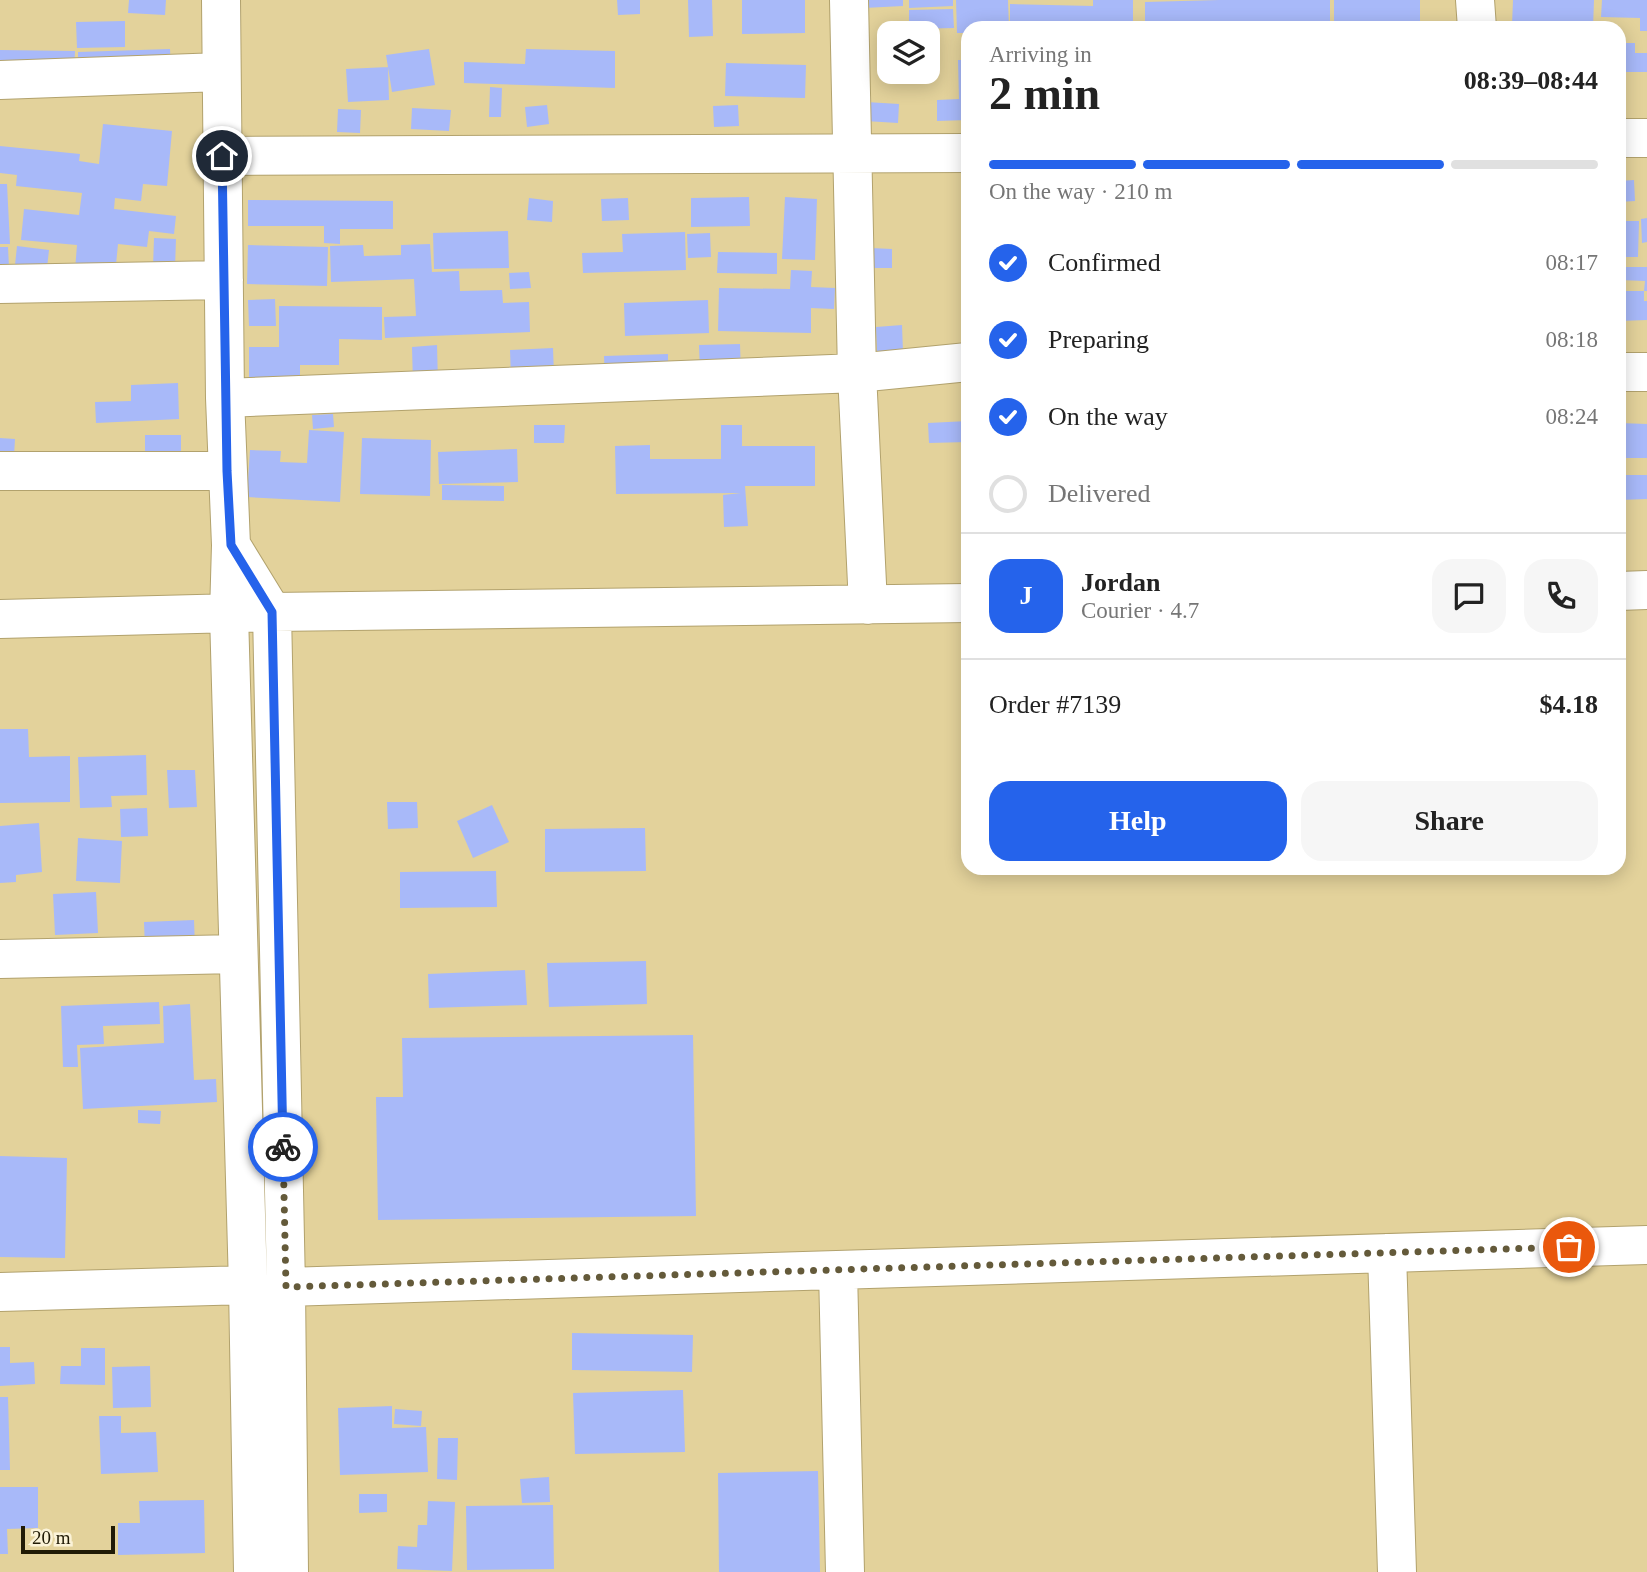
<!DOCTYPE html>
<html lang="en">
<head>
<meta charset="utf-8">
<style>
	body { margin:0; font-family:"Times New Roman",serif; background:#f6f6f6; color:#222; height:100vh; display:flex; flex-direction:column; font-size:26px; white-space:nowrap }
	* { box-sizing:border-box; margin:0 }
	p { font-size:23px; color:#767676 }
	.icon { flex:none; width:38px; height:38px; fill:none; stroke:currentColor; stroke-width:2; stroke-linecap:round; stroke-linejoin:round }
	.map { position:relative; flex:1; overflow:hidden }
	.panel { position:absolute; left:961px; top:21px; width:665px; height:854px; display:flex; flex-direction:column; background:#fff; border-radius:21px; box-shadow:0 4px 18px #0003 }
	.panel>* { flex:none }
	.buttons { position:absolute; left:877px; top:21px; display:grid; gap:14px }
	.buttons a { display:grid; place-items:center; width:63px; height:63px; border-radius:14px; background:#fff; box-shadow:0 4px 18px #0003; font-size:35px }
	.scale { position:absolute; left:21px; bottom:18px; width:94px; box-sizing:border-box; padding-left:7px; border:4px solid #201a05; border-top:0; font-size:19px; line-height:24px; white-space:nowrap; color:#201a05; -webkit-text-stroke:5px #fbf3d8; paint-order:stroke }
	.pin { position:absolute; display:grid; place-items:center; width:60px; height:60px; color:#fff; margin:-30px; border:4px solid #fff; border-radius:50%; box-shadow:0 2px 7px #0007 }
	.courier { position:absolute; display:grid; place-items:center; width:70px; height:70px; margin:-35px; border:5px solid #2563eb; border-radius:50%; background:#fff; color:#222; box-shadow:0 2px 9px #0007 }
	.summary em { font-style:normal; font-weight:700 }
	.summary div { display:flex; flex-direction:column-reverse }
	.summary { display:flex; align-items:center; justify-content:space-between; height:119px; padding:0 28px }
	h1 { font-size:46px; font-weight:700; line-height:52px }
	.bar { display:grid; grid-template-columns:repeat(4,1fr); gap:10px 7px; align-content:center; height:84px; padding:0 28px }
	.bar i { height:9px; border-radius:5px; background:#e0e0e0 }
	.bar .on { background:#2563eb }
	.bar p { grid-column:span 4 }
	.line { display:flex; align-items:center; gap:18px; padding:0 28px; border-top:2px solid #e0e0e0 }
	.line div { flex:1 }
	.round { display:grid; place-items:center; flex:none; width:74px; height:74px; border-radius:21px; background:#f6f6f6 }
	ol { padding:0 28px; list-style:none }
	li { display:flex; align-items:center; gap:21px; height:77px }
	li p { margin-inline-start:auto }
	li .icon { padding:7px; border-radius:50%; background:#2563eb; color:#fff; stroke-width:4 }
	li:last-child { color:#767676 }
	li i { width:38px; height:38px; border:4px solid #e0e0e0; border-radius:50% }
	.primary-button { display:flex; gap:14px; margin-top:auto; padding:14px 28px }
	.primary-button a { flex:1; height:80px; border-radius:21px; background:#2563eb; color:#fff; font-size:28px; font-weight:700; line-height:80px; text-align:center }
	.primary-button a+a { background:#f6f6f6; color:#222 }
	.map>svg:first-child { display:block }
</style>
</head>
<body>
<div class="map">
<svg width="1647" height="1572" viewBox="0 0 1647 1572">
	<rect width="100%" height="100%" fill="#e3d29b"/>
	<path fill="#a8b9f9" d="M129 0H166L165 15 128 13Z
		M617 0H640V14L618 15Z
		M688 0H712L713 36 689 37Z
		M742 0H805V33L742 34Z
		M864 0H903V6L864 8Z
		M909 0H953V6L909 8Z
		M956 0H1008L1009 28H968V33H957Z
		M1093 0H1133V22H1098V28H1010V4L1093 6Z
		M1219 0H1330V28H1145V2Z
		M1334 0H1420V24L1334 25Z
		M1513 0H1594L1593 28 1512 25Z
		M1602 0H1647V31H1640V18L1601 17Z
		M953 9 954 28 909 29V10Z
		M125 21V47L77 48 76 22Z
		M1619 43H1635V53H1647V72H1619Z
		M170 49 171 68 78 70V52Z
		M429 49 435 85 392 92 386 55Z
		M526 49 615 51V88L464 83V62L525 64Z
		M0 50 75 51 74 74 0 72Z
		M958 60H968V120L937 121V100L959 99Z
		M726 63 806 65 805 98 725 96Z
		M388 67 389 100 348 102 346 69Z
		M490 87 502 88 501 117H489Z
		M866 102 899 104 898 123 865 121Z
		M547 105 549 124 527 127 525 107Z
		M738 105 739 126 714 127 713 106Z
		M412 108 451 110 449 131 411 129Z
		M338 109 361 110 360 133 337 132Z
		M103 124 172 131 167 186 143 184 141 201 115 198 114 209 176 216 174 234 149 231 147 247 118 244 115 275 75 270 77 245 21 240 24 209 79 215 82 193 16 186 17 175 0 173V146L80 154 79 161 99 164Z
		M1634 180 1635 201 1619 202V181Z
		M0 184H7L10 244H0Z
		M749 197 750 226 691 227V198Z
		M785 197 817 199 815 260 782 259Z
		M529 198 553 201 552 222 527 220Z
		M628 198 629 220 602 221 601 199Z
		M248 200 393 201V229H340V244L324 243V226H248Z
		M1647 218V242L1642 243 1641 219Z
		M1619 221H1639L1638 257H1619Z
		M508 231 509 268 434 269 433 233Z
		M685 232 686 270 583 273 582 253 623 252 622 234Z
		M710 233 711 257 688 258 687 234Z
		M154 238 176 239 175 268 153 267Z
		M430 244 432 272 459 271 460 291 502 290 503 303 529 302 530 332 385 338 384 317 416 316 414 279 331 282 330 246 363 245 364 256 401 255V245Z
		M248 245 328 247 327 286 247 284Z
		M17 246 49 250 47 268 15 265Z
		M0 247H8L9 267H0Z
		M871 248 892 249V268H870Z
		M718 252 777 253V274L717 273Z
		M1619 267H1647V291H1644L1645 281 1619 280Z
		M791 270 812 271 811 287 835 288 834 309 811 308V333L718 331 719 288 790 289Z
		M529 272 531 288 510 289 509 273Z
		M1619 291H1644V301H1647V320L1619 321Z
		M275 299 276 326H249L248 300Z
		M708 300 709 333 625 336 624 303Z
		M279 306 382 307V340L339 339V365H300V382H249V347H279Z
		M902 325 903 352 877 353 876 327Z
		M740 344 741 374H700L699 345Z
		M437 345 438 383 413 384 412 347Z
		M553 348 554 375 511 377 510 350Z
		M668 354V380L605 382 604 356Z
		M178 383 179 419 96 423 95 402 131 401V385Z
		M333 414 334 427 313 429 312 415Z
		M968 421V442L929 443 928 423Z
		M1619 423 1647 424V458H1619Z
		M534 425H565L564 443H534Z
		M721 425H742V446H815V486H745L748 526 724 527 723 495 741 493 616 494 615 446 650 445V459H721Z
		M309 430 344 432 340 502 247 497 250 450 281 451 280 462 307 463Z
		M145 435H181V456L145 455Z
		M0 438 15 439 14 456 0 455Z
		M362 438 431 440 430 496 360 494Z
		M517 449 518 482 439 484 438 452Z
		M1619 475H1647V499L1619 500Z
		M442 485 504 486V501L442 500Z
		M0 729H28L29 757 70 756V802L0 803Z
		M146 755 147 795 111 796 112 807 80 808 78 757Z
		M167 770H195L197 807 169 808Z
		M387 802H417L418 828 388 829Z
		M492 805 509 842 473 858 457 821Z
		M147 808 148 836 121 837 120 809Z
		M39 823 42 872 16 875V882L0 883V826Z
		M645 828 646 871 545 872V829Z
		M78 838 122 841 120 883 76 881Z
		M496 871 497 907 400 908V872Z
		M96 892 98 933 55 935 53 894Z
		M194 920 195 947 145 949 144 922Z
		M646 961 647 1004 549 1007 547 963Z
		M525 970 527 1005 429 1008 428 974Z
		M159 1002 160 1024 103 1026 104 1044 77 1045 78 1067H63L61 1006Z
		M190 1004 194 1080 216 1079 217 1102 83 1109 80 1048 164 1043 163 1006Z
		M693 1035 696 1216 378 1220 376 1097H403L402 1038Z
		M138 1110 161 1111 160 1124 138 1123Z
		M0 1156 67 1158 65 1258 0 1257Z
		M572 1333 693 1335 692 1372 572 1370Z
		M0 1347H10V1363L34 1362 35 1384 0 1386Z
		M81 1348H105V1385L60 1384 61 1366H81Z
		M150 1366 151 1407 113 1408 112 1367Z
		M683 1390 685 1452 575 1454 573 1393Z
		M0 1397H8L10 1470H0Z
		M392 1406V1428L426 1427 428 1472 340 1475 338 1408Z
		M395 1409 422 1411 421 1426 394 1424Z
		M99 1416H121V1433L156 1432 158 1472 101 1474Z
		M438 1438H458L457 1480 437 1479Z
		M818 1471 820 1572H719L718 1473Z
		M549 1477 550 1502 522 1503 520 1479Z
		M0 1487H38V1528L7 1529 8 1554H0Z
		M359 1494H387V1512L359 1513Z
		M204 1500 205 1553 118 1555V1523H140L139 1501Z
		M428 1501 455 1502 452 1571 397 1569 398 1546 417 1547 418 1525H427Z
		M553 1505 554 1569 467 1570 466 1506Z"/>
	<g fill="none" stroke-linecap="round" stroke-linejoin="round">
		<g stroke="#b2a26d" stroke-width="40">
			<path id="minor" d="M221 0 225 398 231 545 229 614 248 1285 253 1572
				M849 0 857 373 868 605
				M1475 0 1477 28
				M0 80 221 72
				M1619 138H1647
				M222 156 968 153
				M0 284 224 280
				M1619 372H1647
				M225 398 857 373 968 362
				M0 471H227
				M231 545 272 612 286 1287 289 1572
				M1619 591 1647 590
				M0 619 272 612 968 603
				M0 959 238 954
				M1387 1253 1397 1572
				M838 1270 845 1572
				M286 1287 1647 1245
				M0 1292 248 1285"/>
		</g>
		<use href="#minor" stroke="#fff" stroke-width="38"/>
	</g>
	<g fill="none" stroke-linecap="round" stroke-linejoin="round">
		<path stroke="#645a3a" stroke-width="7" stroke-dasharray="0 12.6" d="M283 1147 286 1287 1569 1247"/>
		<path stroke="#2563eb" stroke-width="9" d="M222 156 227 471 231 545 272 612 283 1147"/>
	</g>
</svg>
<div class="buttons">
<a><svg class="icon" aria-label="layers" viewBox="0 0 24 24"><path d="M12 4l9 5-9 5-9-5zM3 14l9 5 9-5"/></svg></a>
</div>
<div class="scale">20 m</div>
<div class="pin" style="left:1569px;top:1247px;background:#ea580c"><svg class="icon" aria-label="bag" viewBox="0 0 24 24"><path d="M5 8h14l-1 12H6zM9 8a3 3 0 0 1 6 0"/></svg></div>
<div class="pin" style="left:222px;top:156px;background:#1f2937"><svg class="icon" aria-label="home" viewBox="0 0 24 24"><path d="M3 11l9-7 9 7M6 9v11h12V9"/></svg></div>
<div class="courier" style="left:283px;top:1147px"><svg class="icon" aria-label="bike" viewBox="0 0 24 24"><circle cx="6" cy="16" r="4"/><circle cx="18" cy="16" r="4"/><path d="M6 16l4-8h5l3 8M10 8l3 8H6M13 5h3"/></svg></div>
<section class="panel">
<div class="summary"><div><h1>2 min</h1><p>Arriving in</p></div><em>08:39–08:44</em></div>
<div class="bar"><i class="on"></i><i class="on"></i><i class="on"></i><i></i><p>On the way · 210 m</p></div>
<ol>
<li><svg class="icon" aria-label="check" viewBox="0 0 24 24"><path d="M5 12l5 5 9-10"/></svg>Confirmed<p>08:17</p></li>
<li><svg class="icon" aria-label="check" viewBox="0 0 24 24"><path d="M5 12l5 5 9-10"/></svg>Preparing<p>08:18</p></li>
<li><svg class="icon" aria-label="check" viewBox="0 0 24 24"><path d="M5 12l5 5 9-10"/></svg>On the way<p>08:24</p></li>
<li><i></i>Delivered</li>
</ol>
<div class="line" style="height:126px"><b class="round" style="background:#2563eb;color:#fff">J</b><div><b>Jordan</b><p>Courier · 4.7</p></div><a class="round"><svg class="icon" aria-label="chat" viewBox="0 0 24 24"><path d="M4 5h16v11H9l-5 4z"/></svg></a><a class="round"><svg class="icon" aria-label="phone" viewBox="0 0 24 24"><path d="M5 4h4l2 5-3 2q2 4 5 5l2-3 5 2v4C11 20 4 13 5 4z"/></svg></a></div>
<div class="line" style="height:91px"><div>Order #7139</div><b>$4.18</b></div>
<div class="primary-button"><a>Help</a><a>Share</a></div>
</section>
</div>
</body>
</html>
